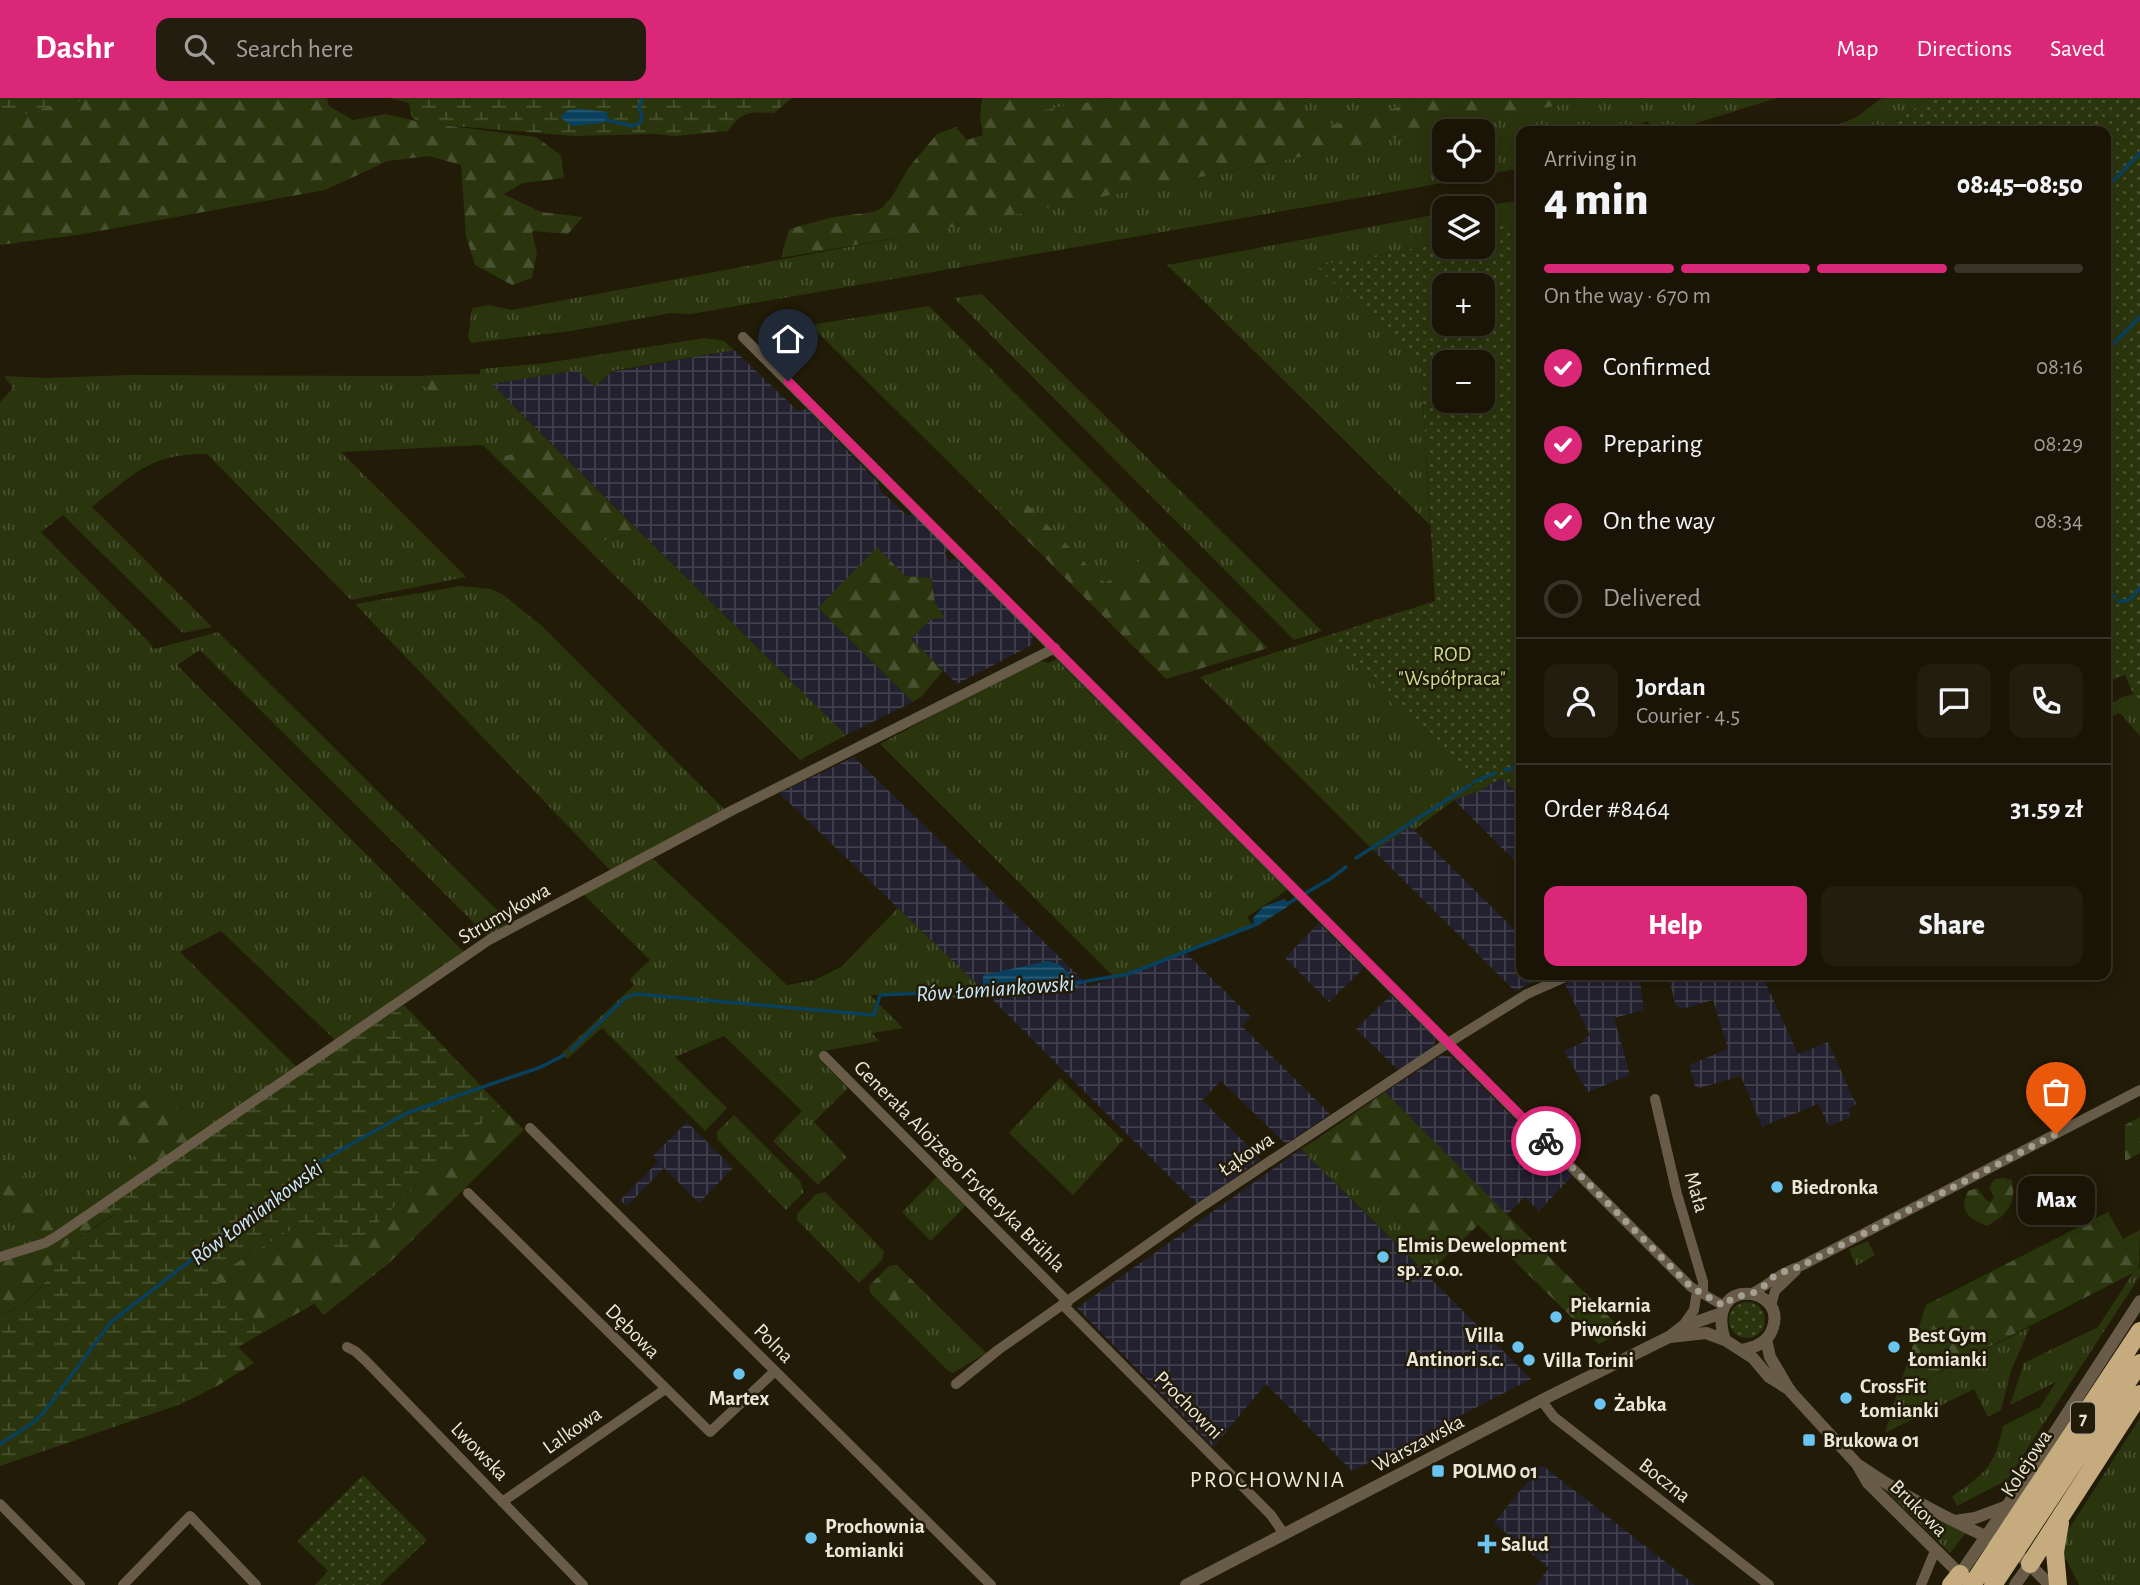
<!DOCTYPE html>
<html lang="en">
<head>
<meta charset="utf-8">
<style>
	body { margin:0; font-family:"Alegreya Sans",sans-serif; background:#221d0f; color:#f1f3f6; height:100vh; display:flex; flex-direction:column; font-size:26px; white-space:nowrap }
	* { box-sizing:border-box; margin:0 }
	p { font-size:23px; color:#9f9e9a }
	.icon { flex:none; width:38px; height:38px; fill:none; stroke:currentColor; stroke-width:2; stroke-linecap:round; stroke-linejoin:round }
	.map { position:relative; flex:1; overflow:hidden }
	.drawer { position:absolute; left:1516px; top:28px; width:595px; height:854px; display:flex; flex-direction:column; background:#191405; border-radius:14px; box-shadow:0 4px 18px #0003,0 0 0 2px #373327 }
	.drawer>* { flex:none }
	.fabs { position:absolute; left:1432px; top:21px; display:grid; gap:14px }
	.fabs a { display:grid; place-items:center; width:63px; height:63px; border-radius:14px; background:#191405; box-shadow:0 4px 18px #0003,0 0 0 2px #373327; font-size:35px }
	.pin { position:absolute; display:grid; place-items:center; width:60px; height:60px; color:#fff; margin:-72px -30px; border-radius:50% 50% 50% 0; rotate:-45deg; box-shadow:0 0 7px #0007 }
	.pin .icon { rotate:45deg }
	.courier { position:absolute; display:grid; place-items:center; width:70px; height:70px; margin:-35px; border:5px solid #db2777; border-radius:50%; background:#fff; color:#222; box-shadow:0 2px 9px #0007 }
	.bubble { position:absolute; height:49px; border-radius:14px; background:#191405; box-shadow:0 4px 18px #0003,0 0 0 2px #373327; font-size:23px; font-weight:800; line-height:49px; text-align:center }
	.head em { font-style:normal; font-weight:800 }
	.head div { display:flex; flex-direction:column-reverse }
	.head { display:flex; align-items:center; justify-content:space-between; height:119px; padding:0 28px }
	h1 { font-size:46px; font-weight:800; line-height:52px }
	.bar { display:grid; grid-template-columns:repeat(4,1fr); gap:10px 7px; align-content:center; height:84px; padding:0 28px }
	.bar i { height:9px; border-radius:5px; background:#373327 }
	.bar .selected { background:#db2777 }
	.bar p { grid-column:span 4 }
	.line { display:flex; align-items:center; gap:18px; padding:0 28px; border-top:2px solid #373327 }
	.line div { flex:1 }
	.round { display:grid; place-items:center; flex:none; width:74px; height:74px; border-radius:14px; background:#221d0f }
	ol { padding:0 28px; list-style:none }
	li { display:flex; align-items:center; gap:21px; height:77px }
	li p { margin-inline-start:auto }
	li .icon { padding:7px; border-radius:50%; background:#db2777; color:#fff; stroke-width:4 }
	li:last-child { color:#9f9e9a }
	li i { width:38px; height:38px; border:4px solid #373327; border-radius:50% }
	.primary-button { display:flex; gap:14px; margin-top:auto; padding:14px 28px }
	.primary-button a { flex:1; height:80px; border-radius:14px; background:#db2777; color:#fff; font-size:28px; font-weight:800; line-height:80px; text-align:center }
	.primary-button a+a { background:#221d0f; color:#f1f3f6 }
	header { display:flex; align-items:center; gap:42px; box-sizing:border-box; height:98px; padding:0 35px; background:#db2777; color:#fff }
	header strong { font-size:33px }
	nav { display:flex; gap:38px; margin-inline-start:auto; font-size:24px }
	.search { width:490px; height:63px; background:#221d0f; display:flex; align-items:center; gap:18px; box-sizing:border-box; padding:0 24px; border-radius:14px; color:#9f9e9a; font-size:26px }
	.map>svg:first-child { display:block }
</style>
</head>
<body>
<header>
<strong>Dashr</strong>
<div class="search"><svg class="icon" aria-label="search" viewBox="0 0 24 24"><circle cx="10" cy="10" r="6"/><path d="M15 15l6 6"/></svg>Search here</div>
<nav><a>Map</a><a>Directions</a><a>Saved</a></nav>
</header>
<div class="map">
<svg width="2140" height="1487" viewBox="0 0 2140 1487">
	<defs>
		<pattern id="industrial-grid" width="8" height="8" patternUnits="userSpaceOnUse" patternTransform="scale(1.75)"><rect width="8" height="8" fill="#232030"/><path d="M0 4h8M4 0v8" fill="none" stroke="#43404d"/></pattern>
		<pattern id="grass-tufts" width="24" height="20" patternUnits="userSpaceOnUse" patternTransform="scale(1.75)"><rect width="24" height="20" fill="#2a350d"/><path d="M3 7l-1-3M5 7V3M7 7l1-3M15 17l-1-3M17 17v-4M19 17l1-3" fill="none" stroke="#495230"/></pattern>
		<pattern id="forest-firs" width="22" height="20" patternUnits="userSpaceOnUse" patternTransform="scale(1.75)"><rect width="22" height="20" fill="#2a350d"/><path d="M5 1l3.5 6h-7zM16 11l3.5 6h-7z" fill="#495230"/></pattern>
		<pattern id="wetland-marsh" width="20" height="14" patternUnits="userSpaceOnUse" patternTransform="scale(1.75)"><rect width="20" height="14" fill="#2a350d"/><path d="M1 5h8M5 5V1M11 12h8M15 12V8" fill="none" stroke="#495230"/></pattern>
		<pattern id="garden-dots" width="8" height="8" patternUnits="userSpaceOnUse" patternTransform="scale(1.75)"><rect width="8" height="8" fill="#2a350d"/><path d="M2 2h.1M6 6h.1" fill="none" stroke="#495230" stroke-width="1.8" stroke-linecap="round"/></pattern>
		<pattern id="water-rules" width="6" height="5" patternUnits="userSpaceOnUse" patternTransform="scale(1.75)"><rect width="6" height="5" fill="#08405d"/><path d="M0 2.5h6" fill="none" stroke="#2c5c74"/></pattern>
	</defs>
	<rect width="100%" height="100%" fill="#211b07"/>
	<path fill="url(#industrial-grid)" d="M734 252 797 312 807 311 878 384 881 393 908 418 912 415 948 451 945 455 949 462 955 460 1033 536 1032 547 957 586 911 541 931 521 935 505 931 480 905 478 877 450 818 510 913 604 846 637 491 286 578 272 595 289 612 274Z
		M854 659 1089 888 1186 855 1251 919 1242 928 1330 1016 1286 1046 1221 983 1202 1002 1261 1061 1197 1106 985 894 779 695Z
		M1501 679 1521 699V769L1454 702 1479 693Z
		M1410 728 1521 838V877H1561L1531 885 1515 893 1374 753Z
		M1319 825 1364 870 1329 904 1285 860Z
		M1586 877H1639L1644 912 1614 920 1630 977 1588 994 1564 953 1584 944 1582 941 1590 937 1565 886Z
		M1668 877H1762L1798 956 1828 944 1856 1006 1848 1011 1851 1019 1829 1028 1818 1006 1762 1029 1741 978 1696 991 1689 967 1728 951 1713 902 1682 911 1676 908Z
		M1391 897 1435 940 1434 949 1399 973 1356 931Z
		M1442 957 1452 959 1572 1078 1539 1113 1525 1099 1507 1117 1385 994Z
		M687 1024 733 1070 699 1105 664 1070 627 1108 620 1102 658 1064 653 1058Z
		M1301 1051 1531 1281 1456 1320 1458 1325 1388 1359 1386 1356 1352 1373 1266 1286 1213 1349 1077 1210Z
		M1541 1367 1547 1371 1695 1487H1536L1549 1470 1494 1425Z"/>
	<path fill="url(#grass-tufts)" fill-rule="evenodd" d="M1018 0H1112L1044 12 1023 9 1017 2Z
		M1276 0H1419L1395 10 1332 27Z
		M1583 0H1777L1671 33H1653L1648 23 1622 33H1521V70L1404 92 691 216 671 215 571 233 471 245 468 240 472 210 489 207 511 212 912 137 1574 4ZM1444 33H1482V72H1444Z
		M1882 0H1930L1882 33H1821L1855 20Z
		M1521 102V131L1516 132 1490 107Z
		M1444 115V145L1317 168 1421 269 1430 427 1167 167Z
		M982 196 1322 533 1294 542 954 200Z
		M929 208 1165 447 1105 485 1017 396 998 413 810 227Z
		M705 240 724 243 734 252 612 273 595 289 578 272 492 286 523 318 517 355 496 360 483 347 341 354 466 479 351 502 207 356C151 355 134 376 92 409L212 529 183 535 63 417 41 434 148 543 154 551 218 534 511 826 487 838 200 552 177 567 465 855 336 943 221 833 180 854 298 970 202 1033 160 994C141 1007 121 1013 101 1024L148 1071 71 1124 0 1056V304L13 290 4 278 46 280 129 277 414 278 443 307 450 296 442 277 480 276V271L546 265Z
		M640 434 846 637 800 662 584 447Z
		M461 488 491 491 502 496 543 529 725 712 610 772 355 506Z
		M1326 538 1479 693 1454 702 1414 732 1410 729 1374 753 1200 579Z
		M1056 561 1287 792 1247 819 1254 829 1116 881 880 646 1036 562 1049 565Z
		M2133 596 2138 607 2140 606V638L2120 615 2105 621V610L2122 599Z
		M653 761 787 887 815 882 841 869 898 810 985 894H967L966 900 939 899 917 902 916 897H870L903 930 872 935 879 943 824 953 818 960 848 990 814 1024 847 1059 818 1087 773 1043 802 1013 724 938 675 959 727 1010 705 1033 602 930 567 961 561 956 634 887 630 881 650 862 583 796Z
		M1060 980 1123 1042 1073 1097 1009 1035Z
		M734 1017 800 1083 804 1094 786 1112 717 1041V1034Z
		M1317 1041 1440 1164 1427 1176 1301 1051Z
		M937 1079 966 1107 931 1143 902 1114Z
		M825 1094 884 1153 882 1162 859 1185 797 1122V1116L816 1096Z
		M0 1101 44 1143 0 1154Z
		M1868 1143 1875 1157 1856 1168 1849 1151Z
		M2140 1170V1178L2007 1382 1957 1408 1952 1399C1985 1374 1994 1371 2003 1328L2040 1309 2056 1284 2010 1307 2024 1265 2098 1229 2133 1175Z
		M923 1193 986 1255 953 1275 947 1272 896 1221Z
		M2030 1229 2011 1273 2001 1312 1988 1319 1974 1291 1885 1335 1897 1296Z
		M2140 1320V1487H2079L2067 1463 2060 1456 2065 1437Z
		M1882 1389 1935 1421 1966 1435 1950 1455Z"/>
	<path fill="url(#forest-firs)" d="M0 0H327L329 8 353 22 386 16 420 24 536 39 561 57 564 80 523 85 504 96 541 114 583 119 568 136 532 133 537 155 532 180 512 187 475 167 466 138 461 67 429 58 388 63 325 92 77 137 0 147Z
		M982 0H1018L1017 2 1024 9 1044 12 1112 0H1276L1332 27 1395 10 1419 0H1583L1574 4 912 137 781 160 789 131 833 119 873 114 882 110 893 97 909 69 937 36 956 29 967 42 983 37 980 20Z
		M442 277 450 296 443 307 414 278Z
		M523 318 640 434 584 447 496 360 517 355Z
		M1017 396 1105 485 1165 447 1268 550 1166 581 998 413Z
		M877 449 905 478 931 480 935 505 945 520 931 521 911 541 943 573 921 599 913 604 818 510Z
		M160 993 202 1033 148 1071 100 1024C120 1013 141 1007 160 993Z
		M1385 994 1623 1233 1599 1246 1478 1127 1440 1164 1317 1041Z
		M500 1008 524 1032 389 1165 324 1217 314 1206 264 1234 213 1179 303 1124 341 1160Z
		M2140 1019V1055L2125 1063V1027Z
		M0 1056 71 1124 44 1143 0 1101Z
		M2004 1080 2012 1082C2017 1105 2007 1117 1987 1128 1969 1120 1958 1114 1968 1093L1977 1090 1987 1103 1991 1104 1994 1099 1989 1089 1995 1081Z
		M107 1107 114 1116 52 1157C56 1185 23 1208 0 1218V1161L46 1149Z
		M2108 1114 2123 1141 2140 1132 2139 1172 1897 1296 1926 1207Z
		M897 1167 923 1193 896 1221 870 1195 869 1188 889 1168Z
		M238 1249 254 1265 217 1288 181 1306Z"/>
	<path fill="url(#wetland-marsh)" d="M4 0H95L40 11 0 26V2Z
		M390 0H792L774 15C748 14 744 12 728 33L675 38 655 36 574 38 419 25 412 19 409 5Z
		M404 907 500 1008 341 1160 303 1124 213 1179 264 1234 238 1249 181 1306 0 1368V1218C23 1209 56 1185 52 1157L114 1117 107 1107 252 1008Z"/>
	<path fill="url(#garden-dots)" fill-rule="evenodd" d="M1930 0H2140V606L2138 607 2125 577 2105 585V33H1882Z
		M1490 107 1516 132 1521 131V699L1501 680 1479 693 1326 538 1435 503 1421 269 1316 168 1444 145V149H1482V110H1472ZM1482 187V226H1444V187ZM1444 264H1482V303H1444Z
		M1729 1222a18 18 0 1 1 36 0a18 18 0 1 1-36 0Z
		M363 1377 427 1442 380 1487H315L328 1473 297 1443Z"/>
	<path fill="url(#water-rules)" d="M581 11 607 14 608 20 603 25 572 28 560 19 568 12Z
		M1284 801 1289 805 1287 809 1257 828 1254 826 1253 820 1263 809Z
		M1048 863 1060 867 1077 883 1078 888 995 899 983 891V877Z"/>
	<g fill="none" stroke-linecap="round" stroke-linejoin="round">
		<path stroke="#08405d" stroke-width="3.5" d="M606 22 633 28 641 24 642 17 639 11 642 0
			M2105 92 2140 55
			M2105 254 2140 219
			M2105 490 2115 499
			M2119 503C2128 506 2134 497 2140 490
			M1505 672 1521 668
			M1474 684 1495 675
			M1356 760 1470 687
			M1287 806 1330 781 1346 769
			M1076 885 1128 876 1257 826
			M571 952 625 900 635 896 874 917 880 897 945 894 965 897 988 891
			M0 1346 34 1324 44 1314 111 1224 314 1067 407 1015 541 969 564 957"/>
		<path stroke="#685c49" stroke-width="10" d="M743 239 1691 1189 1724 1208
			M824 958 1068 1204
			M1655 1001 1677 1096 1703 1184V1196
			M530 1030 991 1487
			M468 1095 710 1334 775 1273
			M0 1159 45 1145 57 1138 489 842 733 712 1055 550
			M1752 1195C1770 1186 1780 1174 1801 1168L2140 992
			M1064 1208 1271 1417 1284 1436
			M1771 1208 1775 1193 1796 1173
			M1682 1229 1694 1212 1697 1193
			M347 1249 355 1253 366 1263 583 1487
			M956 1286 998 1252 1198 1111 1448 945 1527 896 1570 877
			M1541 1302 1554 1319 1769 1487
			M502 1404 664 1292
			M0 1406 80 1487
			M123 1487 190 1418 256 1487
			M1921 1487 1935 1453"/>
		<path stroke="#685c49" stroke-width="12" d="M1670 1239 1706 1235 1725 1242
			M1766 1241 1770 1259 1790 1293 1857 1366 1868 1385 1964 1480
			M1741 1252C1754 1250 1767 1245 1772 1232 1790 1188 1703 1176 1725 1242L1753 1260 1769 1279 1790 1292
			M1860 1368C1902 1397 1947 1421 1994 1442
			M1955 1423 1975 1420 2007 1408
			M2024 1461 2050 1487
			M1960 1476 2007 1408 2140 1203
			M1186 1487 1548 1299 1669 1239 1682 1229 1722 1215
			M2015 1487 2030 1466"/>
		<path stroke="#c6ab7e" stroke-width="18" d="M2030 1466 2140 1296
			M1951 1487 1960 1476
			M1972 1487 2140 1233
			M1993 1487 2140 1265
			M2058 1487 2055 1454 2060 1425"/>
	</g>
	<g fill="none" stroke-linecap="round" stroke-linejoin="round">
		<path stroke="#a4a091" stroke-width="7" stroke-dasharray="0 12.6" d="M1546 1043 1691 1189 1724 1208C1734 1196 1743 1199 1755 1194 1763 1191 1767 1184 1773 1179 1781 1174 1792 1171 1801 1168L2056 1036"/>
		<path stroke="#db2777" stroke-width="9" d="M788 283 1546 1043"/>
	</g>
	<g fill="#69c4f0" stroke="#211b07" stroke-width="2.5">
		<circle cx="1777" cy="1089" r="7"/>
		<circle cx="1383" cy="1159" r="7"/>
		<circle cx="1556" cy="1219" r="7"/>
		<circle cx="1518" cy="1249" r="7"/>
		<circle cx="1894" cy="1249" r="7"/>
		<circle cx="1529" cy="1262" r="7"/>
		<circle cx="739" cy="1276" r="7"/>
		<circle cx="1846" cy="1300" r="7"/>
		<circle cx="1600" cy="1306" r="7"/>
		<rect x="1802" y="1335" width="14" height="14" rx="3.5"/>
		<rect x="1431" y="1366" width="14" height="14" rx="3.5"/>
		<circle cx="811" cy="1440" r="7"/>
		<path d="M1483.5 1435.5h7v7h7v7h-7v7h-7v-7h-7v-7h7z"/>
	</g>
	<g text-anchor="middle" stroke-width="5" stroke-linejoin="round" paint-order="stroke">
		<rect fill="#211b07" stroke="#aeaa9b" stroke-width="2" x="2071" y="1304.5" width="24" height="31" rx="5"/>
		<g font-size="19" font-weight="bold" fill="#ebe8db">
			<text x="2083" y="1327">7</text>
		</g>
		<g font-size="21" fill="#c4dc8f" stroke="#211b07">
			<text x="1452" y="563">ROD<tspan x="1452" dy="24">"Współpraca"</tspan></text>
		</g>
		<g font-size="21" fill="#ebe8db" stroke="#211b07">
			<text transform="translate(504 815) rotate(-30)" y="7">Strumykowa</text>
			<text transform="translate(1246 1056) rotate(-34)" y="7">Łąkowa</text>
			<text transform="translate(960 1068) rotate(45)" y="7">Generała Alojzego Fryderyka Brühla</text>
			<text transform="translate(1697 1094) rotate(74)" y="7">Mała</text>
			<text transform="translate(633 1233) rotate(45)" y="7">Dębowa</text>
			<text transform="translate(774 1245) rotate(45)" y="7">Polna</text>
			<text transform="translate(1189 1307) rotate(45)" y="7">Prochowni</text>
			<text transform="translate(572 1332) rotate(-35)" y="7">Lalkowa</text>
			<text transform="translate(1418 1345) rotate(-28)" y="7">Warszawska</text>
			<text transform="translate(480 1353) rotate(46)" y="7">Lwowska</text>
			<text transform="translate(2026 1365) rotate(-57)" y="7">Kolejowa</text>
			<text transform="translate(1665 1382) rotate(38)" y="7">Boczna</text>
			<text transform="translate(1919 1410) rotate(45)" y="7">Brukowa</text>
		</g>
		<g font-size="21" font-weight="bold" fill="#ebe8db" stroke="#211b07" text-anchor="start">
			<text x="1791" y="1096">Biedronka</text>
			<text x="1397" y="1154">Elmis Dewelopment<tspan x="1397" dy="24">sp. z o.o.</tspan></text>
			<text x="1570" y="1214">Piekarnia<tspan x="1570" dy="24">Piwoński</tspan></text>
			<text x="1504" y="1244" text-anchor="end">Villa<tspan x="1504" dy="24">Antinori s.c.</tspan></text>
			<text x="1908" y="1244">Best Gym<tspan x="1908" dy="24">Łomianki</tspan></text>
			<text x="1543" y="1269">Villa Torini</text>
			<text x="1860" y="1295">CrossFit<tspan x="1860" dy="24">Łomianki</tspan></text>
			<text x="739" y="1307" text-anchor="middle">Martex</text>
			<text x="1614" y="1313">Żabka</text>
			<text x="1823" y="1349">Brukowa 01</text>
			<text x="1452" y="1380">POLMO 01</text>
			<text x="825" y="1435">Prochownia<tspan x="825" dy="24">Łomianki</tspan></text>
			<text x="1501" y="1453">Salud</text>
		</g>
		<g font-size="23" font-style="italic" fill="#cae7fb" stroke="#211b07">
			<text transform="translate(995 890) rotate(-4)" y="8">Rów Łomiankowski</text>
			<text transform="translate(256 1114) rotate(-37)" y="8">Rów Łomiankowski</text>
		</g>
		<g font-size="23" letter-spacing="2" fill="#ebe8db" stroke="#211b07">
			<text x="1268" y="1389">PROCHOWNIA</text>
		</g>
	</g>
</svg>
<div class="fabs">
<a><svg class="icon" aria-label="locate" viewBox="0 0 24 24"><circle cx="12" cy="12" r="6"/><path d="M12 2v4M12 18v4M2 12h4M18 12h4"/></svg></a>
<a><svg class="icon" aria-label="layers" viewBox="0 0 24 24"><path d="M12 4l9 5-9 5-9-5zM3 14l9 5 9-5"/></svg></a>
<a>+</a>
<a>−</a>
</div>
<div class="pin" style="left:2056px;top:1036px;background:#ea580c"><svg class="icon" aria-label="bag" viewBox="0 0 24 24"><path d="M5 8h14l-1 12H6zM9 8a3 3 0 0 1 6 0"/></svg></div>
<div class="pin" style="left:788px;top:283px;background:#1f2937"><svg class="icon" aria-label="home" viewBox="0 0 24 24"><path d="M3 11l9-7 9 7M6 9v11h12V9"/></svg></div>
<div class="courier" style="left:1546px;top:1043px"><svg class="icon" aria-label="bike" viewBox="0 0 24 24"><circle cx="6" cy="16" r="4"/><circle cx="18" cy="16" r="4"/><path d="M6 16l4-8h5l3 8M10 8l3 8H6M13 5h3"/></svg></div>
<div class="bubble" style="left:2018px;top:1078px;width:77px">Max</div>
<section class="drawer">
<div class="head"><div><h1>4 min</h1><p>Arriving in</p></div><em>08:45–08:50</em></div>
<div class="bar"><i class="selected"></i><i class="selected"></i><i class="selected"></i><i></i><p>On the way · 670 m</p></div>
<ol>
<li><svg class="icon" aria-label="check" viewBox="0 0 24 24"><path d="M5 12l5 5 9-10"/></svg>Confirmed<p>08:16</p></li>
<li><svg class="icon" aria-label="check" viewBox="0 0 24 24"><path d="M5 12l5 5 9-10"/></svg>Preparing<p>08:29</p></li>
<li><svg class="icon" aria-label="check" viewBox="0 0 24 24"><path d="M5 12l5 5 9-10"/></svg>On the way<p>08:34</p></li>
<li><i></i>Delivered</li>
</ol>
<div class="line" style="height:126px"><a class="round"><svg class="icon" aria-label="person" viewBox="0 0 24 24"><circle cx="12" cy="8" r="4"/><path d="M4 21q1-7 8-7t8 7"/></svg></a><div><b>Jordan</b><p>Courier · 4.5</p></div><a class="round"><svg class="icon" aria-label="chat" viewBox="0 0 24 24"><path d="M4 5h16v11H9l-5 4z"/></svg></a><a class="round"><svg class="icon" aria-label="phone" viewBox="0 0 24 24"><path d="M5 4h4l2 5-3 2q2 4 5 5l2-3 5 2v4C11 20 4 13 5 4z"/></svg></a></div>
<div class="line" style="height:91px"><div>Order #8464</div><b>31.59 zł</b></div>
<div class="primary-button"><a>Help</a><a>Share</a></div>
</section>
</div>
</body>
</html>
